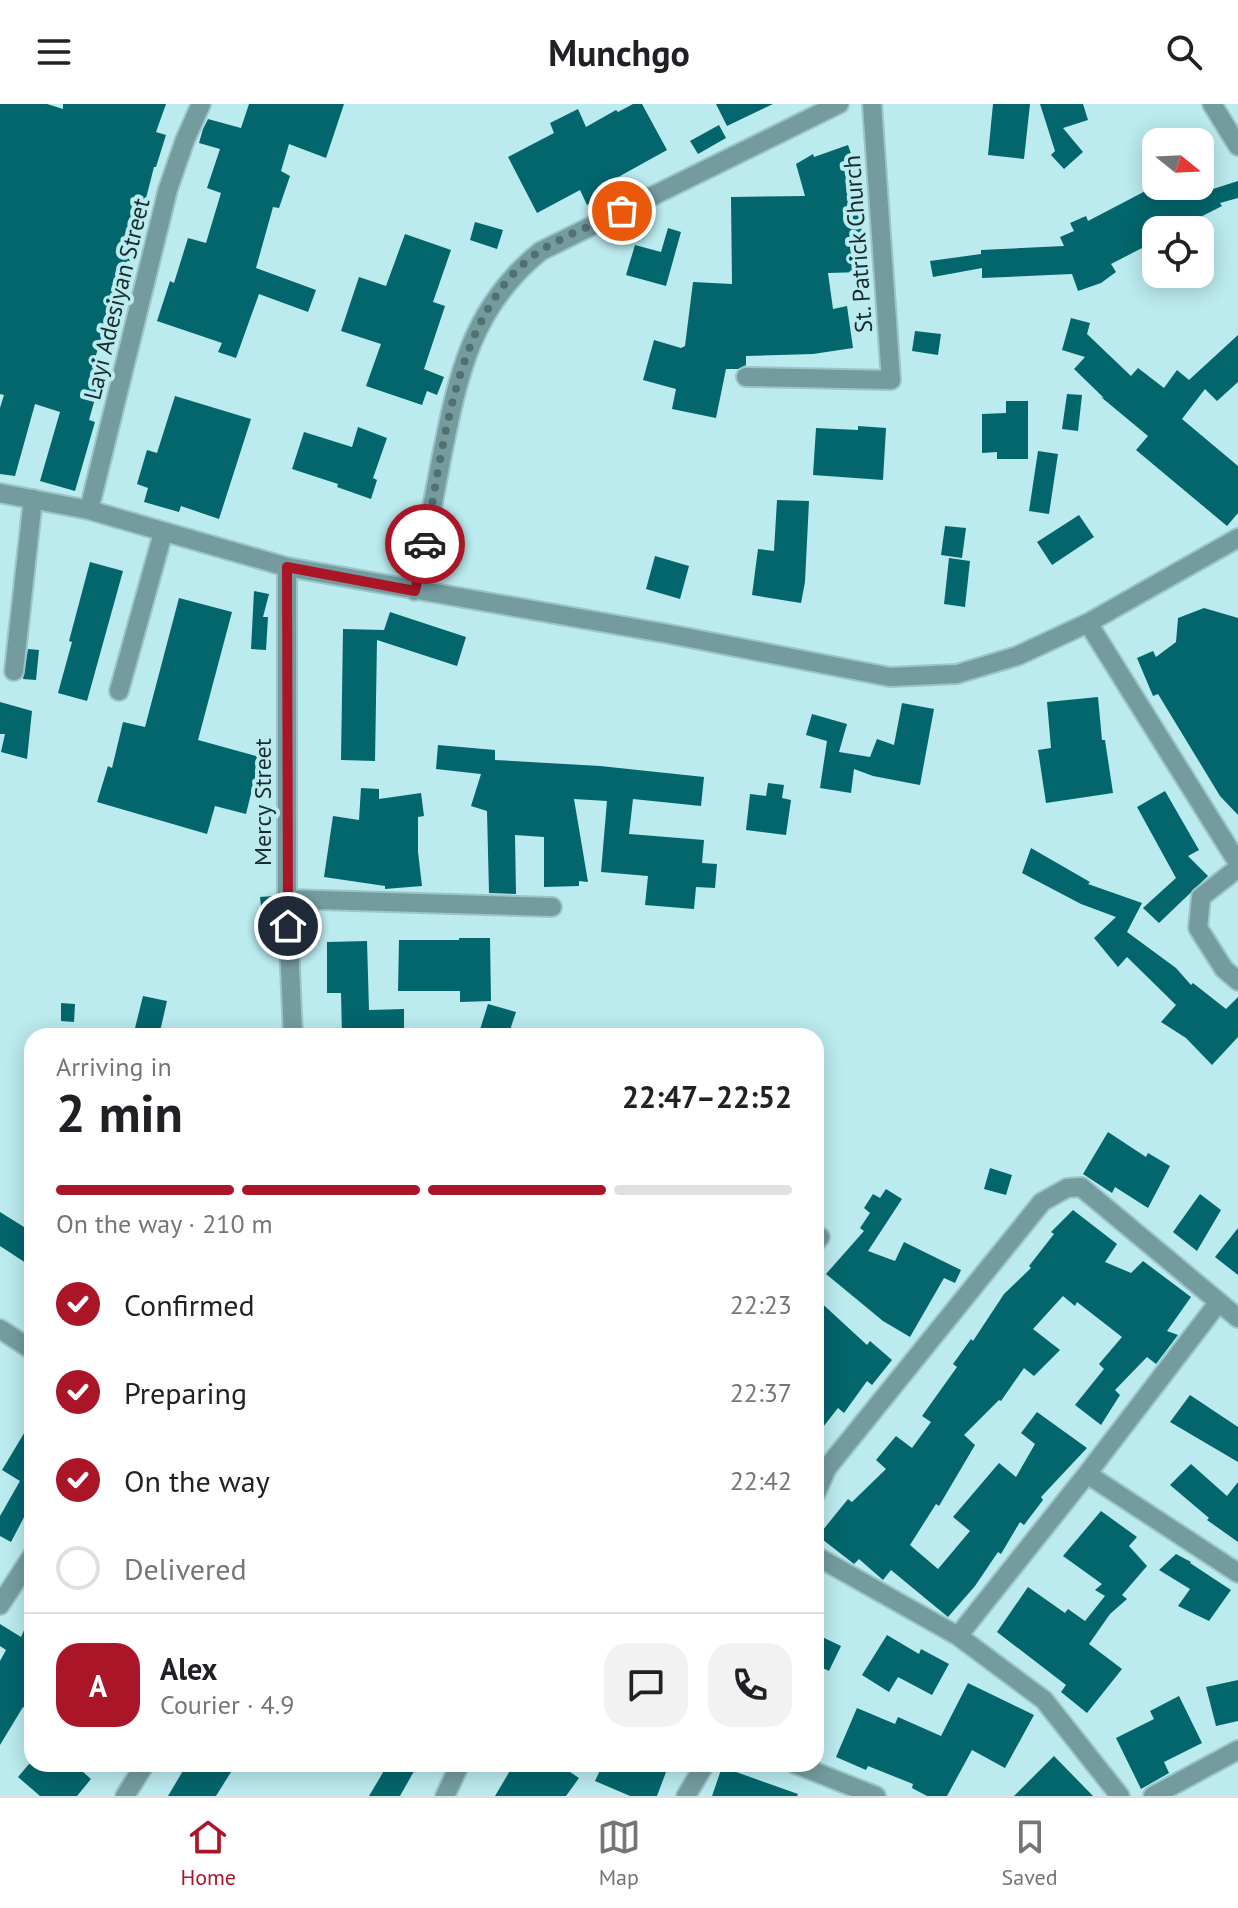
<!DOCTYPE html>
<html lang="en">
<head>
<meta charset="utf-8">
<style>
	body { margin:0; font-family:"PT Sans",sans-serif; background:#f2f2f2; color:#202124; height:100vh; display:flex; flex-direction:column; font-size:30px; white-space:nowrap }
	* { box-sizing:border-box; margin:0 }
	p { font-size:26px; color:#757577 }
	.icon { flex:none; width:44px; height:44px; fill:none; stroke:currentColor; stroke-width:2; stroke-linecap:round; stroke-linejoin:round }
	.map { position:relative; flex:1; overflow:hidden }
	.sheet { position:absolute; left:24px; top:924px; width:800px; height:744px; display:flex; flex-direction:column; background:#fff; border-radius:24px; box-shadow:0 4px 20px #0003 }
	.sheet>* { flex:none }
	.needle { width:52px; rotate:108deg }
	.fabs { position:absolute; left:1142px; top:24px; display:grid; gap:16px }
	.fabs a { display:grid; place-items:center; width:72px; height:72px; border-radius:16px; background:#fff; box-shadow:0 4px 20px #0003; font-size:40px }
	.pin { position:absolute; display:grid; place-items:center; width:68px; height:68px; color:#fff; margin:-34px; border:4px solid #fff; border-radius:50%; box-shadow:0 2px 8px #0007 }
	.courier { position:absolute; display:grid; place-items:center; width:80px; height:80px; margin:-40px; border:6px solid #ab1528; border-radius:50%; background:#fff; color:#222; box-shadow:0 2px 10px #0007 }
	.overview em { font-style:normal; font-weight:700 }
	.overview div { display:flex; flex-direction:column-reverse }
	.overview { display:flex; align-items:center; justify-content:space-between; height:136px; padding:0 32px }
	h1 { font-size:52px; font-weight:700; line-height:60px }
	.bar { display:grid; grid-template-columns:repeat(4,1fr); gap:12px 8px; align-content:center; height:96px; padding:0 32px }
	.bar i { height:10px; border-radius:6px; background:#e0e0e0 }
	.bar .on { background:#ab1528 }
	.bar p { grid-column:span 4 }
	.line { display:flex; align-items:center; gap:20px; padding:0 32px; border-top:2px solid #e0e0e0 }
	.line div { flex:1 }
	.round { display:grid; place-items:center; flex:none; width:84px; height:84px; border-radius:24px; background:#f2f2f2 }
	ol { padding:0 32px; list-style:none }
	li { display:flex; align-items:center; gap:24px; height:88px }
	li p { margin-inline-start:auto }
	li .icon { padding:8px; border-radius:50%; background:#ab1528; color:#fff; stroke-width:4 }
	li:last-child { color:#757577 }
	li i { width:44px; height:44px; border:4px solid #e0e0e0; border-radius:50% }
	header { display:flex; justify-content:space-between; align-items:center; height:104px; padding:0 32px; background:#fff; font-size:36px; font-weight:700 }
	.dock { display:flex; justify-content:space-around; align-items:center; height:112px; border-top:2px solid #e0e0e0; background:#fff; font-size:22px; color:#757577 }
	.dock a { display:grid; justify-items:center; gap:4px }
	.dock .on { color:#ab1528 }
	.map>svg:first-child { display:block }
</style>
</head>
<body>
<header><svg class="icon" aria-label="menu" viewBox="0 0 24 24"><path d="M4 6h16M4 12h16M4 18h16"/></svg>Munchgo<svg class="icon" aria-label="search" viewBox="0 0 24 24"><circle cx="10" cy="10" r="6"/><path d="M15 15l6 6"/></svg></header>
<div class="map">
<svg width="1238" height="1692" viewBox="0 0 1238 1692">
	<rect width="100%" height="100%" fill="#bbebef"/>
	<path fill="#03666c" d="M0 0H47L63 5V0H166L156 28 166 31 156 63H154L130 157H127L93 260 104 263 89 316 95 318 75 387 40 377 60 308 35 300 15 372 0 370V304L4 291 0 290Z
		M249 0H344L326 54 289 40 281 67 290 72 279 104 273 103 256 164 316 186 308 208 259 190 236 254 218 248 222 239 157 217 170 177 174 179 188 134 206 139 221 89 207 84 220 45 199 39 203 25 208 15 241 24Z
		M633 0H642L667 46 611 77 616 88 587 101 580 86 537 109 508 53 554 29 550 19 578 5 586 23 616 6 618 8Z
		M716 0H773L727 22Z
		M993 0H1030L1024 55 988 51Z
		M1040 0H1083L1088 16 1063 24 1083 48 1064 65 1051 51 1055 47Z
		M719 21 726 34 698 50 690 37Z
		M848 41 860 75 856 77 861 91 862 168 828 169 833 205 847 202 853 244 813 250 746 252V261L738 265H726L716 314 672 305 676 285 643 276 654 236 681 244 685 242 693 178 732 180 731 93 805 92 796 60 813 50 814 53Z
		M1200 60 1213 85 1238 77V94L1220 99 1222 102 1175 126H1156V167L1144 143 1111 160 1116 168 1101 179 1078 187 1072 170 982 174V164L933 173 930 157 981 150V146L1064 142 1060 133 1074 127 1070 119 1086 112 1088 117 1155 82H1200Z
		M475 118 503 126 497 145 470 136Z
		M668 124 681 128 666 182 626 171 635 141 661 148Z
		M405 130 451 146 433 198 445 202 424 265 444 273 437 291 427 287 422 301 366 282 381 240 341 227 359 173 386 182Z
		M1071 214 1090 219 1087 230 1131 272 1138 264 1164 284 1177 266 1189 276 1238 231V278L1217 297 1205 285 1182 315 1238 362V409L1227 422 1136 346 1148 332 1101 293 1104 294 1074 265 1085 253 1062 246Z
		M915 227 941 230 938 251 912 247Z
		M1067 290 1082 291 1078 327 1062 325Z
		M175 292 251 315 219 415 181 402 179 408 144 398 148 384 137 380 147 346 157 349Z
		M1006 297H1028V355H997V348L982 349V310L1006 309Z
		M858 322 886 324 883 376 813 371 816 324 858 326Z
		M358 323 387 334 373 374 377 376 371 395 337 383 338 380 292 365 304 328 352 343Z
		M1038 347 1058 350 1049 410 1029 407Z
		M777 396 809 397 805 478 801 499 752 491 758 445 774 447Z
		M1079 411 1094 433 1052 461 1037 438Z
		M945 422 966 424 962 454 941 451Z
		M655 452 689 462 680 495 646 485Z
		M949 454 970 457 965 503 944 500Z
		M90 458 123 467 87 597 58 589 72 538 69 537Z
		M254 487 269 490 263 513H268L266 546 251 545Z
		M179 494 232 508 198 636 260 653 246 710 215 702 207 730 97 698 108 662 112 664 123 618 145 623Z
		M1204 504 1238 514V711L1220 692 1158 590 1153 592 1137 554 1153 547 1156 553 1176 538 1178 514Z
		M390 508 466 533 457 562 377 536 375 657 341 656 343 525 384 526Z
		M28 545 39 546 36 576 23 575Z
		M1098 593 1102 636H1105L1113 689 1046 699 1038 646 1051 644 1047 598Z
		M0 598 32 607 27 655 1 648 5 630H0Z
		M902 599 934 605 920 681 873 672 854 665 851 689 820 684 827 637 806 631 812 610 847 620 839 648 870 653 877 635 894 641Z
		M438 641 495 646V656L600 662 704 673 701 702 633 695 629 730 704 736 702 759 717 760 715 784 696 783 694 805 645 801 648 772 601 768 607 697 574 695 588 778 579 777V782L544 783V733L515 731 516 790 489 789 487 707 471 702 481 670 436 665Z
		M768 679 784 681 782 694 791 696 786 731 746 726 750 690 766 692Z
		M361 684 379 685V695L421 689 424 712 418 713V748L422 782 385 785V782L324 773 333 712 359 716Z
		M1165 687 1199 746 1188 752 1208 772 1159 819 1143 804 1176 774 1137 703Z
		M1031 744 1090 778 1088 780 1142 799 1127 828 1176 864 1191 881 1193 879 1226 905 1238 893V933L1212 961 1186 934 1161 918 1176 901 1127 853 1118 863 1094 834 1116 813 1081 800 1022 769Z
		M275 792 276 809 262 810 260 793Z
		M459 834H490L491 897 460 898V887H398L399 836H459Z
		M367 837 369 906 404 905V932H342L341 889H327V838Z
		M143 892 167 897 159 932H133Z
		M61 899 75 900 74 918 61 917Z
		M488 900 516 908 508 932H478Z
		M1108 1028 1146 1053 1148 1049 1170 1062 1148 1104 1115 1083 1112 1089 1083 1070Z
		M990 1064 1012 1071 1006 1091 984 1085Z
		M886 1085 902 1095 868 1147 895 1157 904 1138 961 1166 955 1179 944 1174 910 1233 883 1217 826 1170 864 1127 860 1124 870 1109 864 1104 873 1090 880 1094Z
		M1200 1090 1221 1106 1197 1147 1173 1128Z
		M1073 1106 1117 1140 1105 1158 1131 1169 1143 1157 1191 1193 1167 1227 1178 1231 1156 1260 1147 1253 1115 1286 1120 1291 1101 1321 1075 1301 1104 1265 1099 1260 1122 1233 1077 1198 1075 1202 1063 1192 1033 1225 1060 1246 1034 1272 1024 1264 1001 1297 999 1296 964 1331 975 1341 939 1402 936 1400 910 1441 938 1465 970 1427 953 1413 999 1359 1016 1373 1035 1340 1021 1329 1037 1308 1087 1344 1041 1393 1043 1396 1024 1421 1020 1418 1001 1450 998 1448 975 1482 948 1513 891 1466 883 1476 859 1455 854 1460 818 1432 848 1395 852 1398 886 1365 876 1356 896 1332 912 1344 931 1318 922 1312 957 1263 953 1260 971 1235 973 1237 1004 1190 1031 1164 1029 1162 1054 1130 1051 1128Z
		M0 1108 32 1128V1163L0 1142Z
		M1238 1124V1171L1215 1153Z
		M816 1194 867 1241 870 1237 892 1256 872 1281 867 1277 844 1309 838 1304 816 1332Z
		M1190 1291 1238 1323V1358L1170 1318Z
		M32 1316V1398L11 1438 0 1432V1412L20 1377 2 1366Z
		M1191 1360 1227 1392 1238 1378V1438L1207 1416 1209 1414 1170 1381Z
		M1101 1407 1137 1433 1129 1442 1147 1462 1122 1491 1127 1495 1110 1510 1089 1540 1122 1565 1087 1609 1061 1588 1066 1581 997 1528 1028 1483 1065 1509 1068 1505 1085 1517 1105 1492 1095 1486 1102 1480 1063 1452Z
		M1176 1450 1191 1458 1190 1459 1231 1486 1209 1517 1178 1502 1190 1485 1159 1466Z
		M32 1508V1608L23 1603 0 1641V1557L6 1546 0 1542V1520L21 1533Z
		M816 1530 841 1542 829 1567 816 1561Z
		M887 1531 919 1550 921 1545 949 1560 932 1591 898 1573 889 1588 862 1571Z
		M1238 1576V1617L1216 1622 1206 1583Z
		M968 1579 1034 1611 1005 1664 972 1646 947 1692H927L912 1684 913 1680 868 1662 866 1666 836 1653 857 1604 895 1620 898 1613 941 1632Z
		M1179 1592 1202 1639 1164 1658 1169 1669 1141 1685 1116 1634 1154 1615 1150 1607Z
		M1054 1652 1093 1692H1014Z
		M29 1660H49L57 1667 63 1660H74L91 1675 77 1692H40L18 1673Z
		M187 1660H236L216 1692H168Z
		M388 1660H418L400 1692H369Z
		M514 1660H558L579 1674 566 1692H495Z
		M603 1660H669L657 1692H630L595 1677Z
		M722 1663 798 1690 797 1692H712Z"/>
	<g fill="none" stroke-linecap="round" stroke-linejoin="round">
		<g stroke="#9bc5c8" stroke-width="22">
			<path id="minor" d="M1212 0 1238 42
				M746 273 891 276 872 0
				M0 389 89 406 287 463 669 530 890 573 957 570 1017 552 1088 519 1238 434
				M89 406 168 85 185 36 201 0
				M287 463V795L293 932
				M415 487C424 444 433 400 441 356 458 272 471 203 541 147L839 0
				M1088 519 1238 759
				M14 567 33 395
				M119 587 163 429
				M1238 764 1201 793 1198 824 1224 865 1238 877
				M287 795 552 803
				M816 1138 820 1133
				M0 1225 32 1246
				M1087 1370 1238 1469
				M816 1389 827 1364 1042 1098 1067 1084 1081 1083 1238 1214
				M816 1452 958 1532 1044 1596 1120 1692
				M0 1501 32 1452
				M958 1532 1087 1370 1218 1199
				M795 1660 876 1692
				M125 1692 145 1660
				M445 1692 460 1660
				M686 1692 705 1660
				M1153 1692 1238 1646"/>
		</g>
		<use href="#minor" stroke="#749c9f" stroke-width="18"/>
	</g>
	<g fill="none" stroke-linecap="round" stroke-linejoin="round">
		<path stroke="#526f71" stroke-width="8" stroke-dasharray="0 14.4" d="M425 440C443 348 455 203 540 147 565 131 596 120 622 107"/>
		<path stroke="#ab1528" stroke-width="10" d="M288 822 287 463 415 487 425 440"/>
	</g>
	<g text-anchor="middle" stroke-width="8" stroke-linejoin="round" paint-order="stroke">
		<g font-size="24" fill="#192c2d" stroke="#bbebef">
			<text transform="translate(858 140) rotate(-94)" y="8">St. Patrick Church</text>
			<text transform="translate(117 195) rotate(-76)" y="8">Layi Adesiyan Street</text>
			<text transform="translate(263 698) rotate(-90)" y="8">Mercy Street</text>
		</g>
	</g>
</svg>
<div class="fabs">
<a><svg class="needle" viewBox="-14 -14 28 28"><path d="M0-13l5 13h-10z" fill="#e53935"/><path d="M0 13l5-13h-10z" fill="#757577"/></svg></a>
<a><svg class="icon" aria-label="locate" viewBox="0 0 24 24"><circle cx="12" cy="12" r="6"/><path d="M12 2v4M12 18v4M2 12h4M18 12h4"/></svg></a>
</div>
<div class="pin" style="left:622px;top:107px;background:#ea580c"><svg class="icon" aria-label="bag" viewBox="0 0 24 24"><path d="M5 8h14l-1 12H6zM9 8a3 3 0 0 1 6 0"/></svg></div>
<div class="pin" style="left:288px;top:822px;background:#1f2937"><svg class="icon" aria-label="home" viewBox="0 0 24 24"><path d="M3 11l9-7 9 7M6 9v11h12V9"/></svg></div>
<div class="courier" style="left:425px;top:440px"><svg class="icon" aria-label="car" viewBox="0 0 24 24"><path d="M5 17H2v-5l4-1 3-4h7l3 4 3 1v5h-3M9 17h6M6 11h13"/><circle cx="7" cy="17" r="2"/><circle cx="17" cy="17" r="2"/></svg></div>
<section class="sheet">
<div class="overview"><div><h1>2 min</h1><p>Arriving in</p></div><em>22:47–22:52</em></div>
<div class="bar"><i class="on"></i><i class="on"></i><i class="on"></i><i></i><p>On the way · 210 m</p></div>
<ol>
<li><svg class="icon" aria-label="check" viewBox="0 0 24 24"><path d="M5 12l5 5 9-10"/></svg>Confirmed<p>22:23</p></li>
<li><svg class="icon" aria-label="check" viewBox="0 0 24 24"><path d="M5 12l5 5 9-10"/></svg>Preparing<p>22:37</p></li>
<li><svg class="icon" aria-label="check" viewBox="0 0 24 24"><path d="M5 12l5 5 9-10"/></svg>On the way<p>22:42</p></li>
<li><i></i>Delivered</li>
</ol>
<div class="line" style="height:144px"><b class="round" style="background:#ab1528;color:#fff">A</b><div><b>Alex</b><p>Courier · 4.9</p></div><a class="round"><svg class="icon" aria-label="chat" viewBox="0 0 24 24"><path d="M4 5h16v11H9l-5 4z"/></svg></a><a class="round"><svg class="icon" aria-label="phone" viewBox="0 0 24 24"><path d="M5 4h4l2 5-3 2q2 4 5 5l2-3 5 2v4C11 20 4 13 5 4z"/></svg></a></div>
</section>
</div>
<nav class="dock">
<a class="on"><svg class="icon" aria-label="home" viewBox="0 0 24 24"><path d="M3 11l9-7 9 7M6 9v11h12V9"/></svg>Home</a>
<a><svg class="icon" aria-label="map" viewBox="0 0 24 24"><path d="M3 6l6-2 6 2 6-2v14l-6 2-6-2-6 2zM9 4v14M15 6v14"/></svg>Map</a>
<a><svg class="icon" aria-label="saved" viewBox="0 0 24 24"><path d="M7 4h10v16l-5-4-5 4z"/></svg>Saved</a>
</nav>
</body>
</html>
